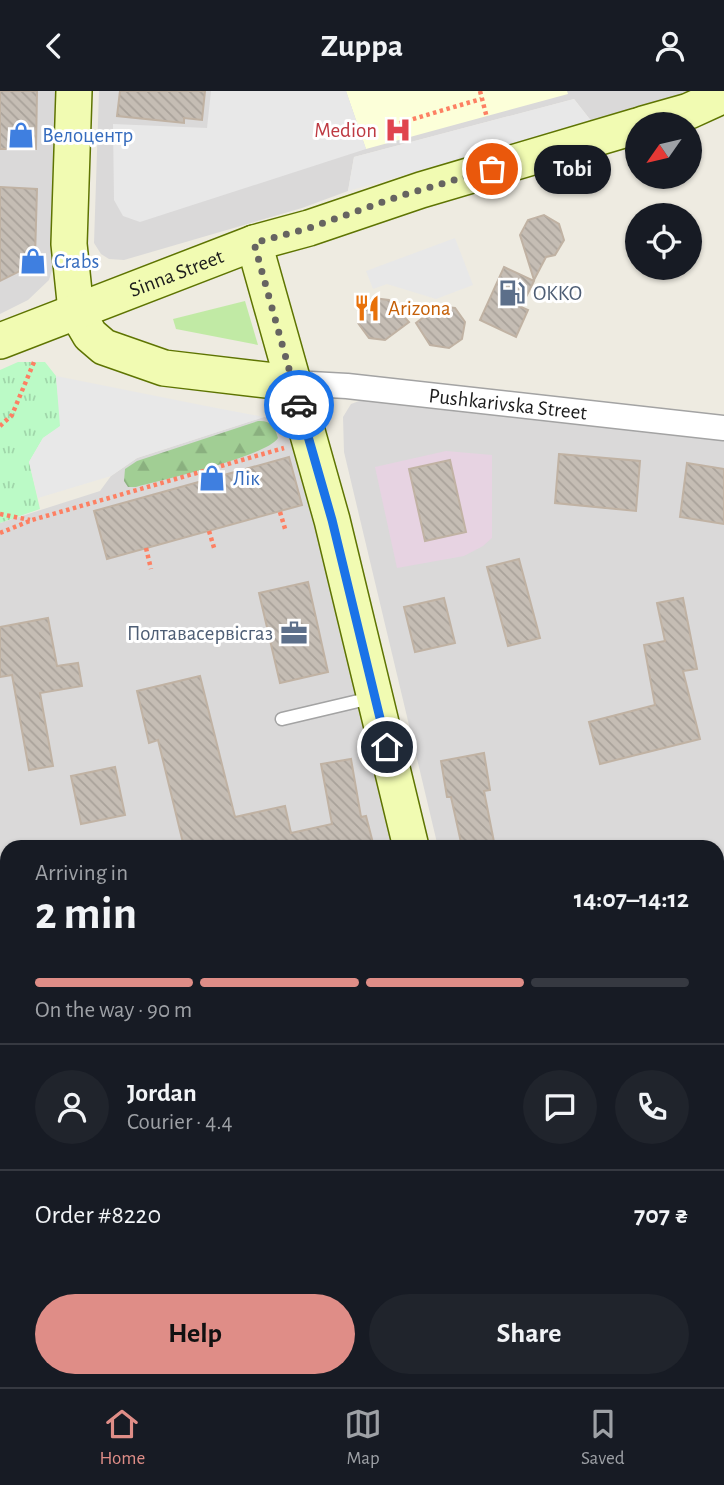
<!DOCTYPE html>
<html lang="en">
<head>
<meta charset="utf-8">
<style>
	body { margin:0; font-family:"Alegreya Sans",sans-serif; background:#20242c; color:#f1f3f6; height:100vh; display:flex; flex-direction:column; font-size:26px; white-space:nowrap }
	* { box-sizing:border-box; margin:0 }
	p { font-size:23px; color:#9ea1a6 }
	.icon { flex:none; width:38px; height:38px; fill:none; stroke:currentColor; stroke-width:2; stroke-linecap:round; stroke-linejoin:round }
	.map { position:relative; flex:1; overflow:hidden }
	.drawer { position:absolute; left:0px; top:749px; width:724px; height:548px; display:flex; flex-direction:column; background:#171b24; border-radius:21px 21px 0 0; box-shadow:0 2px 5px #0004 }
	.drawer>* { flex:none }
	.needle { width:46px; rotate:236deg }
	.tools { position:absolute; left:625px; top:21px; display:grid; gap:14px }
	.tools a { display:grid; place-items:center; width:77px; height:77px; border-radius:50%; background:#171b24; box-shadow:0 2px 5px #0004; font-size:35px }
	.pin { position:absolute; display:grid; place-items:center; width:60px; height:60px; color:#fff; margin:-30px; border:4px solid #fff; border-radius:50%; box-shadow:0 2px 7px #0007 }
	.courier { position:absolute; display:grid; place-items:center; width:70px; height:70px; margin:-35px; border:5px solid #1a73e8; border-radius:50%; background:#fff; color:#222; box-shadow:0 2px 9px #0007 }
	.bubble { position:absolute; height:49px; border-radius:24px; background:#171b24; box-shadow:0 2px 5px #0004; font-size:23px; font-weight:700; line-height:49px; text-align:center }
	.summary em { font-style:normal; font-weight:700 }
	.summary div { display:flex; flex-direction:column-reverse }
	.summary { display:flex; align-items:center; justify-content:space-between; height:119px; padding:0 35px }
	h1 { font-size:46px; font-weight:700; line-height:52px }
	.bar { display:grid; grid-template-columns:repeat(4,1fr); gap:10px 7px; align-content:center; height:84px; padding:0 35px }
	.bar i { height:9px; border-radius:5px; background:#363941 }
	.bar .active { background:#df8d87 }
	.bar p { grid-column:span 4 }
	.line { display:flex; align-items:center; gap:18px; padding:0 35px; border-top:2px solid #363941 }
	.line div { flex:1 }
	.round { display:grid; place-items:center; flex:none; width:74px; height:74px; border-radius:37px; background:#20242c }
	.cta { display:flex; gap:14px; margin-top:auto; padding:14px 35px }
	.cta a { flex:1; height:80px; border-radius:42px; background:#df8d87; color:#111; font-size:28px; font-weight:700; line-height:80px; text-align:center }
	.cta a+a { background:#20242c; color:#f1f3f6 }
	header { display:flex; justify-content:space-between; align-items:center; height:91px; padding:0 35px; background:#171b24; font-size:32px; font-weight:700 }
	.tabs { display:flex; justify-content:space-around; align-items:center; height:98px; border-top:2px solid #363941; background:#171b24; font-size:19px; color:#9ea1a6 }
	.tabs a { display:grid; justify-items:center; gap:4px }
	.tabs .active { color:#df8d87 }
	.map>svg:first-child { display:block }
</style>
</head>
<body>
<header><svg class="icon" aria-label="back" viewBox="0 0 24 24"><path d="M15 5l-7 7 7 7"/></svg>Zuppa<svg class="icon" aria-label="person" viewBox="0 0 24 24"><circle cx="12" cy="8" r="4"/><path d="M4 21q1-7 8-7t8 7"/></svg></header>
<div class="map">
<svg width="724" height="1296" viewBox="0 0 724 1296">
	<defs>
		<pattern id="forest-firs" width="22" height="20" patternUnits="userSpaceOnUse" patternTransform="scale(1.75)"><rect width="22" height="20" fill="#a1ce94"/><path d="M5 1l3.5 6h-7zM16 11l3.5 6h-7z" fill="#8ab07f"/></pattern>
		<pattern id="park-tufts" width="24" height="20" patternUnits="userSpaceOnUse" patternTransform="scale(1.75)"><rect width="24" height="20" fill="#bbfac6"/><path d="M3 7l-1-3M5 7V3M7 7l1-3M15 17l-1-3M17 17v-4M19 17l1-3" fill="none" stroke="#a0d6aa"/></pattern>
		<pattern id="building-back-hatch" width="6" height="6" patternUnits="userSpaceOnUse" patternTransform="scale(1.75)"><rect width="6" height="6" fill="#c5bdb4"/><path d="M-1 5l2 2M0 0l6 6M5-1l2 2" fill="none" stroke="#a9a29a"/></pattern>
	</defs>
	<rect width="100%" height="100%" fill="#eeebe1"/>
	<path fill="#dad9d9" d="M0 0H63L55 169 49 189 28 209 0 223Z
		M99 0H694L664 14 592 31 574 8 354 66 348 100 302 117 124 169 109 168 101 163 94 152Z
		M367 307 724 349V824L718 826V756H438L344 361 343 326 351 313Z
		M264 326 285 332 302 350 402 756H7V1290H528L530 1296H0V432L100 400 111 385 137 367Z
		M566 1290H688L690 1296H568Z"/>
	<path fill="#e7d3e2" d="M446 360 492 364V447L483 455 464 465 397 477 375 376Z"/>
	<path fill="#fcffd9" d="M346 0H567L568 3 366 58Z
		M7 1275V1290H165L167 1296H0V1276Z
		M403 1290H496L497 1296H375Z"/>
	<path fill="#c1eaa5" d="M245 210 258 254 176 238 173 228Z"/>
	<path fill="url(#forest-firs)" d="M258 330C271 329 275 336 278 347 267 365 162 389 136 396H128L124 390 125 378 137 370Z"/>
	<path fill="url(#park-tufts)" d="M18 271H45L56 285 61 335 43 347 29 371 40 418 0 432V279Z"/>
	<path fill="#e8e8e8" d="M211 0H346L366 58 140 131 123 125 114 109 113 33 207 37Z
		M574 8 592 31 348 100 354 66Z
		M455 147 473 194 436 208 387 193 373 198 366 180Z
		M56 285 206 315 264 326 137 367 111 385 38 407 29 371 43 347 60 335Z"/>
	<path fill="url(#building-back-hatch)" stroke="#c0b2a3" stroke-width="2" d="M0 0H37L36 58H0Z
		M120 0H205L202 29 184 27V32L117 25Z
		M0 96 37 98 35 166 30 175 0 190Z
		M544 124 559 133 564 149 555 164 546 166 534 189 520 144 528 129Z
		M504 176 534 190 521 216 528 219 516 246 480 229Z
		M373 207 389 209 409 231 385 249 369 247 358 232 360 218Z
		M438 215 455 217 465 231 462 248 449 257 430 254 416 232Z
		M559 363 640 370 636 420 555 412Z
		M289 366 302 414 107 468 94 420Z
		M450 369 466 441 425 450 409 378Z
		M687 372 724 378V433L680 426Z
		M519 468 540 547 508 555 487 476Z
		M308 491 328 581 280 592 259 502Z
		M444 507 455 552 415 561 404 516Z
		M683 507 697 578 683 580 700 648 600 673 589 631 655 614 644 554 665 550 657 512Z
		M48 527 57 575 78 572 82 595 40 602 53 675 29 679 12 584 0 586V536Z
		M200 585 235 726 285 715 291 742 332 733 321 673 351 668 361 726 366 725 374 756H184L158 649 149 652 137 600Z
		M484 662 490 699 484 700 495 756H462L451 706H447L441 670Z
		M115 676 125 724 81 733 71 685Z"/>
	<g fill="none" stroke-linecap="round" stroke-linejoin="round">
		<g stroke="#a3a3a3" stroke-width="15">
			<path id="lane" d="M282 628 371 607
				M0 1096 7 1094"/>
		</g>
		<g stroke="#a3a3a3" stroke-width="27">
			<g id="street">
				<path id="s1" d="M292 292 347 295 724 337"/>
				<path d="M0 1230 7 1228"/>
			</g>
		</g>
		<g stroke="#5e7402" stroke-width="38">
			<g id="secondary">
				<path d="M74 0 69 153 76 220 90 244 104 256 164 277 292 292"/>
				<path d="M643 33 689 20 724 4"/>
				<path d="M254 152 332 429 411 756"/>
				<path id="s2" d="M0 250 254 152 309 137 421 99 637 35"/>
				<path d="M538 1290 540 1296"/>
			</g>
		</g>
		<path stroke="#fd8063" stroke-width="4.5" stroke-dasharray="3.5 3.5" stroke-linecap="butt" d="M480 0 487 27
			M386 36 481 8
			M0 335 12 324 34 271
			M210 378 212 387
			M280 421 286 441
			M0 423 30 429
			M209 440 215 460
			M0 442 32 429 284 357
			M146 457 151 478"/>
		<use href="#lane" stroke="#fff" stroke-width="12"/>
		<use href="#street" stroke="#fff" stroke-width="24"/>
		<use href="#secondary" stroke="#f1fbb2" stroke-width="35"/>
	</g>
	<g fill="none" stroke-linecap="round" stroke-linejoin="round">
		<path stroke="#666461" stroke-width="7" stroke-dasharray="0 12.6" d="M299 314 254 152 309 137 400 105 492 78"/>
		<path stroke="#1a73e8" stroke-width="9" d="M299 314 332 429 387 656"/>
	</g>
	<defs>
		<g id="hospital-bare" transform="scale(2.1)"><path d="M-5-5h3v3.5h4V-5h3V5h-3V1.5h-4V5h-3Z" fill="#e0444e" stroke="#fff" stroke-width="2.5" paint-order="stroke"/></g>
		<g id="shop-bare" transform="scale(2.1)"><path d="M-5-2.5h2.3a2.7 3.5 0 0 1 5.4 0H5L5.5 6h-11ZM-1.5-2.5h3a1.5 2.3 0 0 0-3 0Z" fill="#3f7fe0" stroke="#fff" stroke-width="2.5" paint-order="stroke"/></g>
		<g id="fuel-bare" transform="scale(2.1)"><path d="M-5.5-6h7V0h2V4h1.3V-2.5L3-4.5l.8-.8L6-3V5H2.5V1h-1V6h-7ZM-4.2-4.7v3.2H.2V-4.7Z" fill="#5c6f8a" stroke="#fff" stroke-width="2.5" paint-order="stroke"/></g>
		<g id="restaurant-bare" transform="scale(2.1)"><path d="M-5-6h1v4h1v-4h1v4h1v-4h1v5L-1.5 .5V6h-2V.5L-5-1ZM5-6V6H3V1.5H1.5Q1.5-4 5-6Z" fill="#e8710a" stroke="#fff" stroke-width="2.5" paint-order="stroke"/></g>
		<g id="office-bare" transform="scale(2.1)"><path d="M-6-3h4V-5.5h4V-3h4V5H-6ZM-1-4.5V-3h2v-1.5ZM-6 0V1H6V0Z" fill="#5c6f8a" stroke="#fff" stroke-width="2.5" paint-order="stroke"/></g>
	</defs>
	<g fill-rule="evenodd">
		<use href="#hospital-bare" x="398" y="39"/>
		<use href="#shop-bare" x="21" y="44"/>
		<use href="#shop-bare" x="33" y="170"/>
		<use href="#fuel-bare" x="512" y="202"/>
		<use href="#restaurant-bare" x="367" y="217"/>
		<use href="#shop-bare" x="212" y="387"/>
		<use href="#office-bare" x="294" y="542"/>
	</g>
	<g text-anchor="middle" stroke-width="6" stroke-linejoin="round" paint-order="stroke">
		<g font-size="21" fill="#be3a42" stroke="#fff" text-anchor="end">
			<text x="377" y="46">Medion</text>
		</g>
		<g font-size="21" fill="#366cbe" stroke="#fff" text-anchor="start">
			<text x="42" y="51">Велоцентр</text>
			<text x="54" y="177">Crabs</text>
			<text x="233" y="394">Лік</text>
		</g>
		<g font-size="21" fill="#1c1c1c" stroke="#fff">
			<text dy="7" stroke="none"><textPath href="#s2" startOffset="189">Sinna Street</textPath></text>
			<text dy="7" stroke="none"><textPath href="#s1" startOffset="217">Pushkarivska Street</textPath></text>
		</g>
		<g font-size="21" fill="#4e5e75" stroke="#fff" text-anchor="start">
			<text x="533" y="209">OKKO</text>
			<text x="273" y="549" text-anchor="end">Полтавасервісгаз</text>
		</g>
		<g font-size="21" fill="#c56008" stroke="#fff" text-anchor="start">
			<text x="388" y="224">Arizona</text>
		</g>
	</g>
</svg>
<div class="tools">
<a><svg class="needle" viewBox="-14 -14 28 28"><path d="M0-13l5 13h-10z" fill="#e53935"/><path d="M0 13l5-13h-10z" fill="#9ea1a6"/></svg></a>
<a><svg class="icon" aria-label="locate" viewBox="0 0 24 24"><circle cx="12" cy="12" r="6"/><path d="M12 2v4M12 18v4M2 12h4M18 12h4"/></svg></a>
</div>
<div class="pin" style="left:492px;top:78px;background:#ea580c"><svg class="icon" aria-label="bag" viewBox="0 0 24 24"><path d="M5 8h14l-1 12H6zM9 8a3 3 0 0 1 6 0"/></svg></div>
<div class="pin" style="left:387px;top:656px;background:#1f2937"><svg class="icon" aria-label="home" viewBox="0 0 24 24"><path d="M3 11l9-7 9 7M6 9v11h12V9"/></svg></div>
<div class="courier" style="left:299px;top:314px"><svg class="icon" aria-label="car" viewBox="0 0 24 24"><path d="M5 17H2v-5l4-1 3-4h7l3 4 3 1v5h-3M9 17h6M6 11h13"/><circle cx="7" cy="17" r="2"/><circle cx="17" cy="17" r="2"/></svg></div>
<div class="bubble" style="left:534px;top:54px;width:77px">Tobi</div>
<section class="drawer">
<div class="summary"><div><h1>2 min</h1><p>Arriving in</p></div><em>14:07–14:12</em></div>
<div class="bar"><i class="active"></i><i class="active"></i><i class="active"></i><i></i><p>On the way · 90 m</p></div>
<div class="line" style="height:126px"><a class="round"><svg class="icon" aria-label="person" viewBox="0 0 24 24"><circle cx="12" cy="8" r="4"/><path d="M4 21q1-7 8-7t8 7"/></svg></a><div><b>Jordan</b><p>Courier · 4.4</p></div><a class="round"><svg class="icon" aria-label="chat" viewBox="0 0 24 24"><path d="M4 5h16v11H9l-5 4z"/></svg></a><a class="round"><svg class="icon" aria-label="phone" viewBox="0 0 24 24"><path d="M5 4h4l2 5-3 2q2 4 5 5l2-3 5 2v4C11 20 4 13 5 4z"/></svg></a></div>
<div class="line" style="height:91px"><div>Order #8220</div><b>707 ₴</b></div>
<div class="cta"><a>Help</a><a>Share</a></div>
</section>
</div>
<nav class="tabs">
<a class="active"><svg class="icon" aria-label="home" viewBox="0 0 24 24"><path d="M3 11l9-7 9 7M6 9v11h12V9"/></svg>Home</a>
<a><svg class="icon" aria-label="map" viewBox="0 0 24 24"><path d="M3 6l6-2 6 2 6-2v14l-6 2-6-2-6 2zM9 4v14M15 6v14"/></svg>Map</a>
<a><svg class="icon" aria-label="saved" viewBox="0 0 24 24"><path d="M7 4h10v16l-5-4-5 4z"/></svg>Saved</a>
</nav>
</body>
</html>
